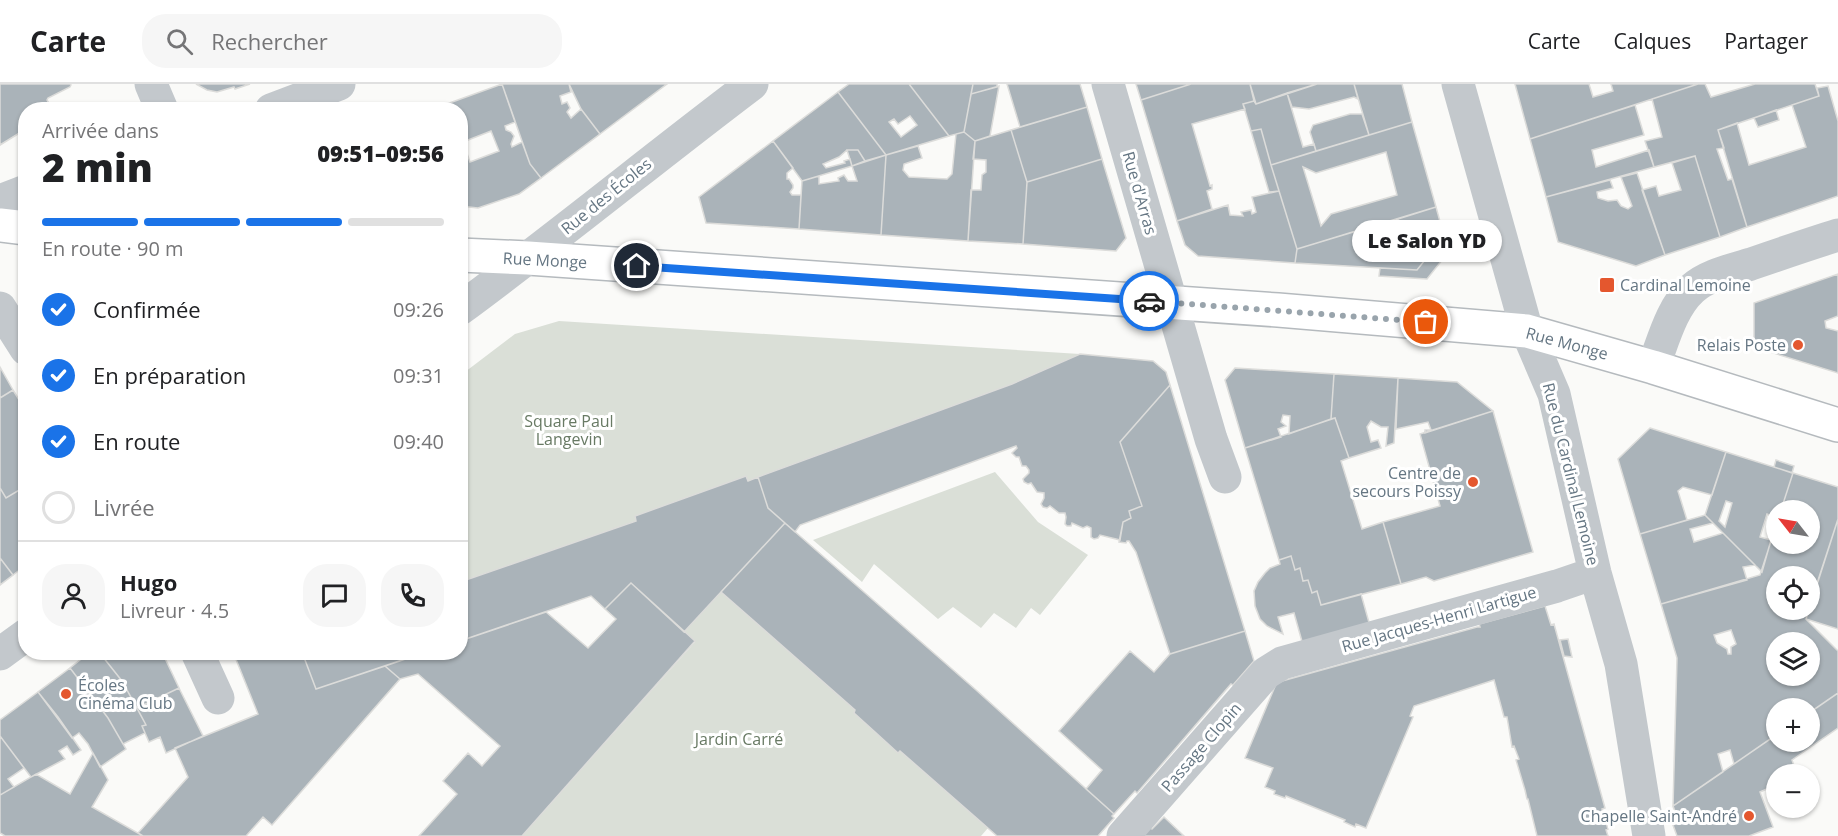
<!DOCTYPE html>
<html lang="fr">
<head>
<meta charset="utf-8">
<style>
	body { margin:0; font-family:"Open Sans",sans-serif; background:#f6f6f6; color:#202124; height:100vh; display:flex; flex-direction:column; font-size:22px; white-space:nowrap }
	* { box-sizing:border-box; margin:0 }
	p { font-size:20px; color:#757577 }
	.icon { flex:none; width:33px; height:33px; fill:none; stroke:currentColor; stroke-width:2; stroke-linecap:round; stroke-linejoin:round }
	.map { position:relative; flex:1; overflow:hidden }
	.sheet { position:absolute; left:18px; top:18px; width:450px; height:558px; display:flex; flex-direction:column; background:#fff; border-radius:24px; box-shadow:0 2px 4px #0004 }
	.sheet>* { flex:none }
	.needle { width:39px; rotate:301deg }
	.fabs { position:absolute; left:1766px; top:416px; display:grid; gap:12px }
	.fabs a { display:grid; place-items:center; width:54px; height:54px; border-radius:50%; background:#fff; box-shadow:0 2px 4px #0004; font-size:30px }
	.pin { position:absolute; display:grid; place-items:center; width:51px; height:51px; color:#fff; margin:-26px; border:3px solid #fff; border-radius:50%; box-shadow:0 2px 6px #0007 }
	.courier { position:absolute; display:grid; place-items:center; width:60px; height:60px; margin:-30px; border:4px solid #1a73e8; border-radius:50%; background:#fff; color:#222; box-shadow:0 2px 8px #0007 }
	.bubble { position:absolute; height:42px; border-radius:21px; background:#fff; box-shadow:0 2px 4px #0004; font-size:20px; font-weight:800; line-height:42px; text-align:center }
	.overview em { font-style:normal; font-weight:800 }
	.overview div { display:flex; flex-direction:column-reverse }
	.overview { display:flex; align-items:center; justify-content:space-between; height:102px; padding:0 24px }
	h1 { font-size:39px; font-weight:800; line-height:45px }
	.bar { display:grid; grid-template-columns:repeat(4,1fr); gap:9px 6px; align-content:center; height:72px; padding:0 24px }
	.bar i { height:8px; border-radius:4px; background:#e0e0e0 }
	.bar .current { background:#1a73e8 }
	.bar p { grid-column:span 4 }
	.line { display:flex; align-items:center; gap:15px; padding:0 24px; border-top:2px solid #e0e0e0 }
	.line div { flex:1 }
	.round { display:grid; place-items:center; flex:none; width:63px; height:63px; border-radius:24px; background:#f6f6f6 }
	ol { padding:0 24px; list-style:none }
	li { display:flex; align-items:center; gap:18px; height:66px }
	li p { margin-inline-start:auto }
	li .icon { padding:6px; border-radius:50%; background:#1a73e8; color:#fff; stroke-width:4 }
	li:last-child { color:#757577 }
	li i { width:33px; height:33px; border:3px solid #e0e0e0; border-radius:50% }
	header { display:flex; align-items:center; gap:36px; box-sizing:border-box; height:84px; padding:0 30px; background:#fff; border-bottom:2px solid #e0e0e0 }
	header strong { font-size:28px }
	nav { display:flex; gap:33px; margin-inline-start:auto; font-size:21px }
	.search { width:420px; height:54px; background:#f6f6f6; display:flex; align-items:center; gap:15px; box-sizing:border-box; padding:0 21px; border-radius:24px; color:#757577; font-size:22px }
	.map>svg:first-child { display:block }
</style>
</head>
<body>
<header>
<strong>Carte</strong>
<div class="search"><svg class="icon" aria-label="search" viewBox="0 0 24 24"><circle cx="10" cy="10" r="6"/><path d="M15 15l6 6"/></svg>Rechercher</div>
<nav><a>Carte</a><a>Calques</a><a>Partager</a></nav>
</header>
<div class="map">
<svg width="1838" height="752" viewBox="0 0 1838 752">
	<rect width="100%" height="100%" fill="#fafaf8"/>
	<path fill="#dadfd7" d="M559 237 1080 270 1012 300 748 397 746 392 635 432 636 437 461 498V291L515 250Z
		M995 388 1038 438 1088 471 1040 531 1031 524 1016 544 994 529 981 544 953 523 938 535 874 480 862 498 813 456Z
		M721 508 855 626 854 629 875 648 900 667 988 744 981 752H522L695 558 684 548Z"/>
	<path fill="#aab3b9" stroke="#dcdcda" stroke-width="1.5" fill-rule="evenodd" d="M0 0H70L71 1 70 3 48 14 47 16 53 26H26V45L0 61Z
		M196 0H250L235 5 234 3 217 8 207 6Z
		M502 0 515 38 505 42 506 46 511 48 514 52 511 60 512 63 522 58 530 80 541 94 519 110 478 124 460 122V26H430ZM491 47 499 67 470 78 463 58Z
		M502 0H569L571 8 560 12 562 20 567 18 570 24 567 28 571 34 581 25 600 50 541 94 530 80Z
		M569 0H667L600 50 581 25Z
		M849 0H909L949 52 886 71 838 8ZM910 32 917 41 901 53 889 38 894 35 898 40Z
		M909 0H973L964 48 949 52Z
		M973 0H997V3L971 10Z
		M1007 0H1080L1087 23 1020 43Z
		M1136 0H1191L1141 16Z
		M1191 0H1250L1254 17 1243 20 1245 25 1192 40 1210 102 1212 101V105L1207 107 1212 125 1177 137 1141 16Z
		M1250 0H1317L1256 20Z
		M1317 0H1354L1358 15 1354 13 1309 25 1292 23 1287 9Z
		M1354 0H1402L1412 38 1369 51Z
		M1515 0H1589L1593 13 1613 7 1611 0H1698L1530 55Z
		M1698 0H1705L1711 13 1755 0H1815L1819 12 1718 46 1724 64 1717 65 1728 96 1732 95 1747 143 1720 153 1695 72 1654 83 1645 57 1662 53 1652 15Z
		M999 2 990 52 975 57 964 48 971 10Z
		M1828 2 1838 37V112L1747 143 1718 46 1737 39 1749 81 1806 63 1792 21 1819 12 1817 4Z
		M838 8 886 71 865 77 858 66H847L839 73 823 80 826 84 845 79 844 77 850 75 852 82 802 97 773 57Z
		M1287 9 1303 63 1314 60 1316 67 1271 81 1261 45 1251 47 1243 20 1254 17 1256 20Z
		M1635 21 1644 51 1592 66 1596 83 1649 66 1654 83 1546 113 1530 55Z
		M1087 23 1102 75 1027 98 1011 46Z
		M1776 26 1779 36 1758 43 1754 34Z
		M1350 30H1362L1369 51 1316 67 1310 48 1313 41Z
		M1412 38 1436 123 1297 165 1271 81ZM1386 68 1397 111 1331 130 1321 142 1303 83 1316 89Z
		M1261 45 1271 81 1279 107 1269 108 1251 47Z
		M1011 46 1027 98 1023 160 968 157 971 106H981L982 91 986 88V76L973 75 975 57Z
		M964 48 975 57 968 157 881 151 886 71 918 62 922 74 904 80 903 86 909 93 947 95 952 90 956 50Z
		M773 57 793 84 787 89V95H789L793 101V104L790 108 792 111H801L799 145 706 139 699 113Z
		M847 66H858L865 77 852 82Z
		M886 71 881 151 799 145 802 97 819 92V100L839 97 838 94 844 91 848 97H857L852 82Z
		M1695 72 1720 153 1665 171 1642 106 1656 102 1659 112 1681 106 1672 79Z
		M1102 75 1126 154 1116 167 1023 160 1027 98Z
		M1637 89 1665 171 1636 182 1558 158 1546 113 1610 96 1613 104 1597 108 1598 114 1608 117 1617 116 1621 122 1628 125 1632 122 1621 93Z
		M1279 107 1297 165 1295 179 1198 172 1185 161 1177 137 1228 121 1230 131 1243 132 1241 128 1251 126 1252 130 1256 128 1252 113Z
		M1436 123 1444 152 1417 186 1295 179 1297 165 1372 142V153L1378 154 1384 149 1398 150 1401 146 1398 135Z
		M1444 152 1455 160 1427 195 1379 192 1380 184 1417 186Z
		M1838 190V232L1825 237 1826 244 1838 247V289L1754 263V219Z
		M1080 270 1153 277 1166 288 1170 301 1120 358 1142 422 1129 427 1131 434 1123 438 1120 456 1100 451 1098 454 1094 455 1091 453V444L1087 442 1083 444 1072 439 1071 442H1067L1065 440 1066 433 1065 429H1059L1050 422 1047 424 1043 423 1041 420 1044 414V409L1037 408 1031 399 1028 400 1024 398 1023 395 1029 389V386L1026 382H1022L1019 373H1016L1012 369 1017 364 1016 362 800 441 795 448 768 424 758 393 1012 300Z
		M0 283 13 306 0 314Z
		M1235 284 1334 290 1331 335 1289 350 1290 332 1283 331 1281 338 1286 342 1278 345 1281 353 1245 364 1225 296Z
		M1334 290 1398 294 1394 359 1386 362 1388 343H1381L1371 337 1367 343 1371 358 1378 356 1381 364 1349 374 1335 334 1331 335Z
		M1398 294 1457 298 1493 327 1425 349V346H1431L1428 338 1396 345Z
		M1170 301 1245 547 1170 570 1136 468 1129 457H1127L1126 459 1119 458 1123 438 1131 434 1129 427 1142 422 1120 358Z
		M13 306 26 327V402L6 414 0 404V314Z
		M1493 327 1533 468 1434 497 1426 493 1401 500 1383 438 1440 422 1420 350Z
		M1335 334 1349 374 1341 377 1362 445 1383 438 1401 500 1321 521 1317 507 1312 509 1308 496 1303 497 1300 484 1295 486 1291 472 1279 476 1245 364Z
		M1650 344 1726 368 1712 411 1683 403 1678 407 1687 436 1640 450 1618 375Z
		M1726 368 1793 389 1781 426H1776V438L1771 435 1772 432 1767 430 1760 453 1771 456 1762 488 1705 431ZM1726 417 1732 419 1725 443 1719 437Z
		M1776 376 1794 382 1792 389 1774 383Z
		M1793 389 1838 403V435L1809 524V492H1776V525H1809L1806 535 1838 567V609L1809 629V624H1776V651L1734 680 1730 666 1718 670 1723 688 1673 722 1677 574 1661 520 1760 491 1776 442V459H1809V426H1781ZM1731 546 1736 560 1731 563V570H1728L1727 565 1717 559 1714 551ZM1776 558H1809V591H1776Z
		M746 392 748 397 758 393 768 424 785 439 684 548 631 499 605 525 591 512 460 557V498L636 437 635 432Z
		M26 402V481L13 491 0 474V404L6 414Z
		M1705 431 1713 439 1690 445 1694 458 1723 449 1755 481 1743 483 1747 496 1661 520 1640 450Z
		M1838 435V545L1806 535Z
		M785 439 976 606 1114 730 1112 732 1114 734 1098 752H997L900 667 898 669 875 648 854 629 855 626 721 508Z
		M1291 472 1295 486 1300 484 1303 497 1308 496 1312 509 1317 507 1321 521 1361 510 1370 542 1303 561 1294 529 1278 533 1283 550 1267 542 1260 535 1255 522 1254 507 1258 498 1265 489 1270 484 1280 480 1279 476Z
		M0 474 13 491 0 501Z
		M631 499 695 557 522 752H419L457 710 443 697 468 669 482 682 500 662 418 590 400 595 385 582 426 568H460V557L546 528 588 564 616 535 605 525Z
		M1545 522 1551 541 1554 540 1605 724 1602 725 1608 745 1606 746 1608 752H1537L1528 715H1527L1525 706 1516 676 1519 675 1514 662 1512 663 1507 633H1504L1494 596 1414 622 1410 632 1413 633 1366 744 1356 740 1355 743 1344 738 1345 736 1286 712 1285 714 1274 710 1275 707 1265 703 1273 684 1245 674 1276 600 1282 597 1477 543H1480L1479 540Z
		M1245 547 1254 577 1233 601 1231 600 1137 709 1135 707 1114 730 1086 705 1102 686 1059 647 1130 567 1154 588 1170 570Z
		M1568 555 1572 573 1564 572 1560 556Z
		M90 568H99L122 597 146 641 142 642 145 649 123 660 108 634 70 584Z
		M99 568H162L179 604 137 624 122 597Z
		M233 568H302L316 605 385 582 400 595 272 741 263 733 246 752H143L138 749 188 693 175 664 258 630Z
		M302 568H426L316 605Z
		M70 584 108 634 126 665 100 683 88 660 79 649 72 654 38 608Z
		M179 604 203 652 166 669 160 653 149 658 142 642 146 641 137 624Z
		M38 608 58 633 81 666 73 671 67 662 59 667 65 675 31 693 0 652V636Z
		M1838 609V644L1792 676 1797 690H1776V701L1760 708 1773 743 1749 752H1677L1673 741 1679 738 1673 722 1776 651V657H1809V629Z
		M0 652 24 684 8 695 14 703 0 711Z
		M93 669 108 696 92 723 143 752H5L0 749V711L36 690 70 710Z
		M1164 733 1184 752H1142L1150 743 1152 745Z"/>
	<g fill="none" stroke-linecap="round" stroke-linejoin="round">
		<g stroke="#b5babe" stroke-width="36">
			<path id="major" d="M0 141 26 144
				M460 171 528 174 1278 226 1527 247 1653 283 1838 341"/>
		</g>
		<path stroke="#c3c8cc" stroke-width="33" d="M151 0 162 26
			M1108 0 1211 355 1225 393
			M1458 0 1527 247 1554 310 1595 489 1621 580 1649 752
			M271 26 339 0
			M0 117 26 107
			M0 224 26 265
			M460 225C559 152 654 74 752 0
			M1653 283C1663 258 1671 224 1692 205 1707 191 1732 186 1751 180 1780 170 1809 160 1838 151
			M197 568 218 614
			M0 570 26 551
			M1123 752 1266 589 1282 579 1557 502 1595 489"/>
		<use href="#major" stroke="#fff" stroke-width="33"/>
	</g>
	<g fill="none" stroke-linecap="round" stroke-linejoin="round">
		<path stroke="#99a4ac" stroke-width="6" stroke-dasharray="0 10.8" d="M1149 217 1426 238"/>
		<path stroke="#1a73e8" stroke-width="8" d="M637 182 1149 217"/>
	</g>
	<g fill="#e4572e" stroke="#fff" stroke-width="2">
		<rect x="1599" y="193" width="16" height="16" rx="3"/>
		<circle cx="1798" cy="261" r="6"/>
		<circle cx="1473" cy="398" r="6"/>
		<circle cx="66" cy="610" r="6"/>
		<circle cx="1749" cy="732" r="6"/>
	</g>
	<g text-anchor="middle" stroke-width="6" stroke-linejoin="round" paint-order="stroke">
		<g font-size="16" fill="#657683" stroke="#fff">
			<text transform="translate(1140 109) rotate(74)" y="6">Rue d'Arras</text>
			<text transform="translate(606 112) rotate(-39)" y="6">Rue des Écoles</text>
			<text transform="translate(545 176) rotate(3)" y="6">Rue Monge</text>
			<text transform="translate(1567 259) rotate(15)" y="6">Rue Monge</text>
			<text transform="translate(1571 390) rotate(76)" y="6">Rue du Cardinal Lemoine</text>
			<text transform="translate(1439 535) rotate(-16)" y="6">Rue Jacques-Henri Lartigue</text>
			<text transform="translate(1201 663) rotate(-49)" y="6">Passage Clopin</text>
		</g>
		<g font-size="16" fill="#657683" stroke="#fff" text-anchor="end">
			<text x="1620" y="207" text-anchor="start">Cardinal Lemoine</text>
			<text x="1786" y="267">Relais Poste</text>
			<text x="1461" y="395">Centre de<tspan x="1461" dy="18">secours Poissy</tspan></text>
			<text x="78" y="607" text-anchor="start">Écoles<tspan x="78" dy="18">Cinéma Club</tspan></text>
			<text x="1737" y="738">Chapelle Saint-André</text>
		</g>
		<g font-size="16" fill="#687a64" stroke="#fff">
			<text x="569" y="343">Square Paul<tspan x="569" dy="18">Langevin</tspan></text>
			<text x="739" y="661">Jardin Carré</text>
		</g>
	</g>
</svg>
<div class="fabs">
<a><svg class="needle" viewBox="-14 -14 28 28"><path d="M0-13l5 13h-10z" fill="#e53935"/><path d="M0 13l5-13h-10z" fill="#757577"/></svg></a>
<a><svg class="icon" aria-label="locate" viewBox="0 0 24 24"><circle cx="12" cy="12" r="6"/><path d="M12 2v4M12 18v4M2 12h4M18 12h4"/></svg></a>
<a><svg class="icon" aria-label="layers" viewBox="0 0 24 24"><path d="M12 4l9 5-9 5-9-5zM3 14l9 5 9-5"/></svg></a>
<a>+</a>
<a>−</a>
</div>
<div class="pin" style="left:1426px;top:238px;background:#ea580c"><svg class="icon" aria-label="bag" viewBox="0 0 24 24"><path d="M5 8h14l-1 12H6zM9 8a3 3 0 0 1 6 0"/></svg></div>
<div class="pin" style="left:637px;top:182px;background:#1f2937"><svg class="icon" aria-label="home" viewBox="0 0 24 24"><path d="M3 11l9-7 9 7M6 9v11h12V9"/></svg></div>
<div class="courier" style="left:1149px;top:217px"><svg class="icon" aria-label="car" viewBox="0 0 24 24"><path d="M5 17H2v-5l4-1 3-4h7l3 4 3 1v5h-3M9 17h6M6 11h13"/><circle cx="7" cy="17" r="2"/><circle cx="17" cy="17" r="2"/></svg></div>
<div class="bubble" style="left:1352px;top:136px;width:150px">Le Salon YD</div>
<section class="sheet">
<div class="overview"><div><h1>2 min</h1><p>Arrivée dans</p></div><em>09:51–09:56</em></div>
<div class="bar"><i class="current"></i><i class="current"></i><i class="current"></i><i></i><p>En route · 90 m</p></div>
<ol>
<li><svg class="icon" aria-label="check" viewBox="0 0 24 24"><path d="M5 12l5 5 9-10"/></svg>Confirmée<p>09:26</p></li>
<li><svg class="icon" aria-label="check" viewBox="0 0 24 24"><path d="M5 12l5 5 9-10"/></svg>En préparation<p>09:31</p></li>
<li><svg class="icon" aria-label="check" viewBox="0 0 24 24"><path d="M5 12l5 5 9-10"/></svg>En route<p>09:40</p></li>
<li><i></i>Livrée</li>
</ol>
<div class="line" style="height:108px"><a class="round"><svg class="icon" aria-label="person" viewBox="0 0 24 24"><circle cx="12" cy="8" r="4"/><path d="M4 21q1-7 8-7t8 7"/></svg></a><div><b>Hugo</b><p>Livreur · 4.5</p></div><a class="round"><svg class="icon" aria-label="chat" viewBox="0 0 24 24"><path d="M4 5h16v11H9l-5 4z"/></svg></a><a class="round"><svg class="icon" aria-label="phone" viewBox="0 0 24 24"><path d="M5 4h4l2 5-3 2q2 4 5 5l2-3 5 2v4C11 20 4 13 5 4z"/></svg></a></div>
</section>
</div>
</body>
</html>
